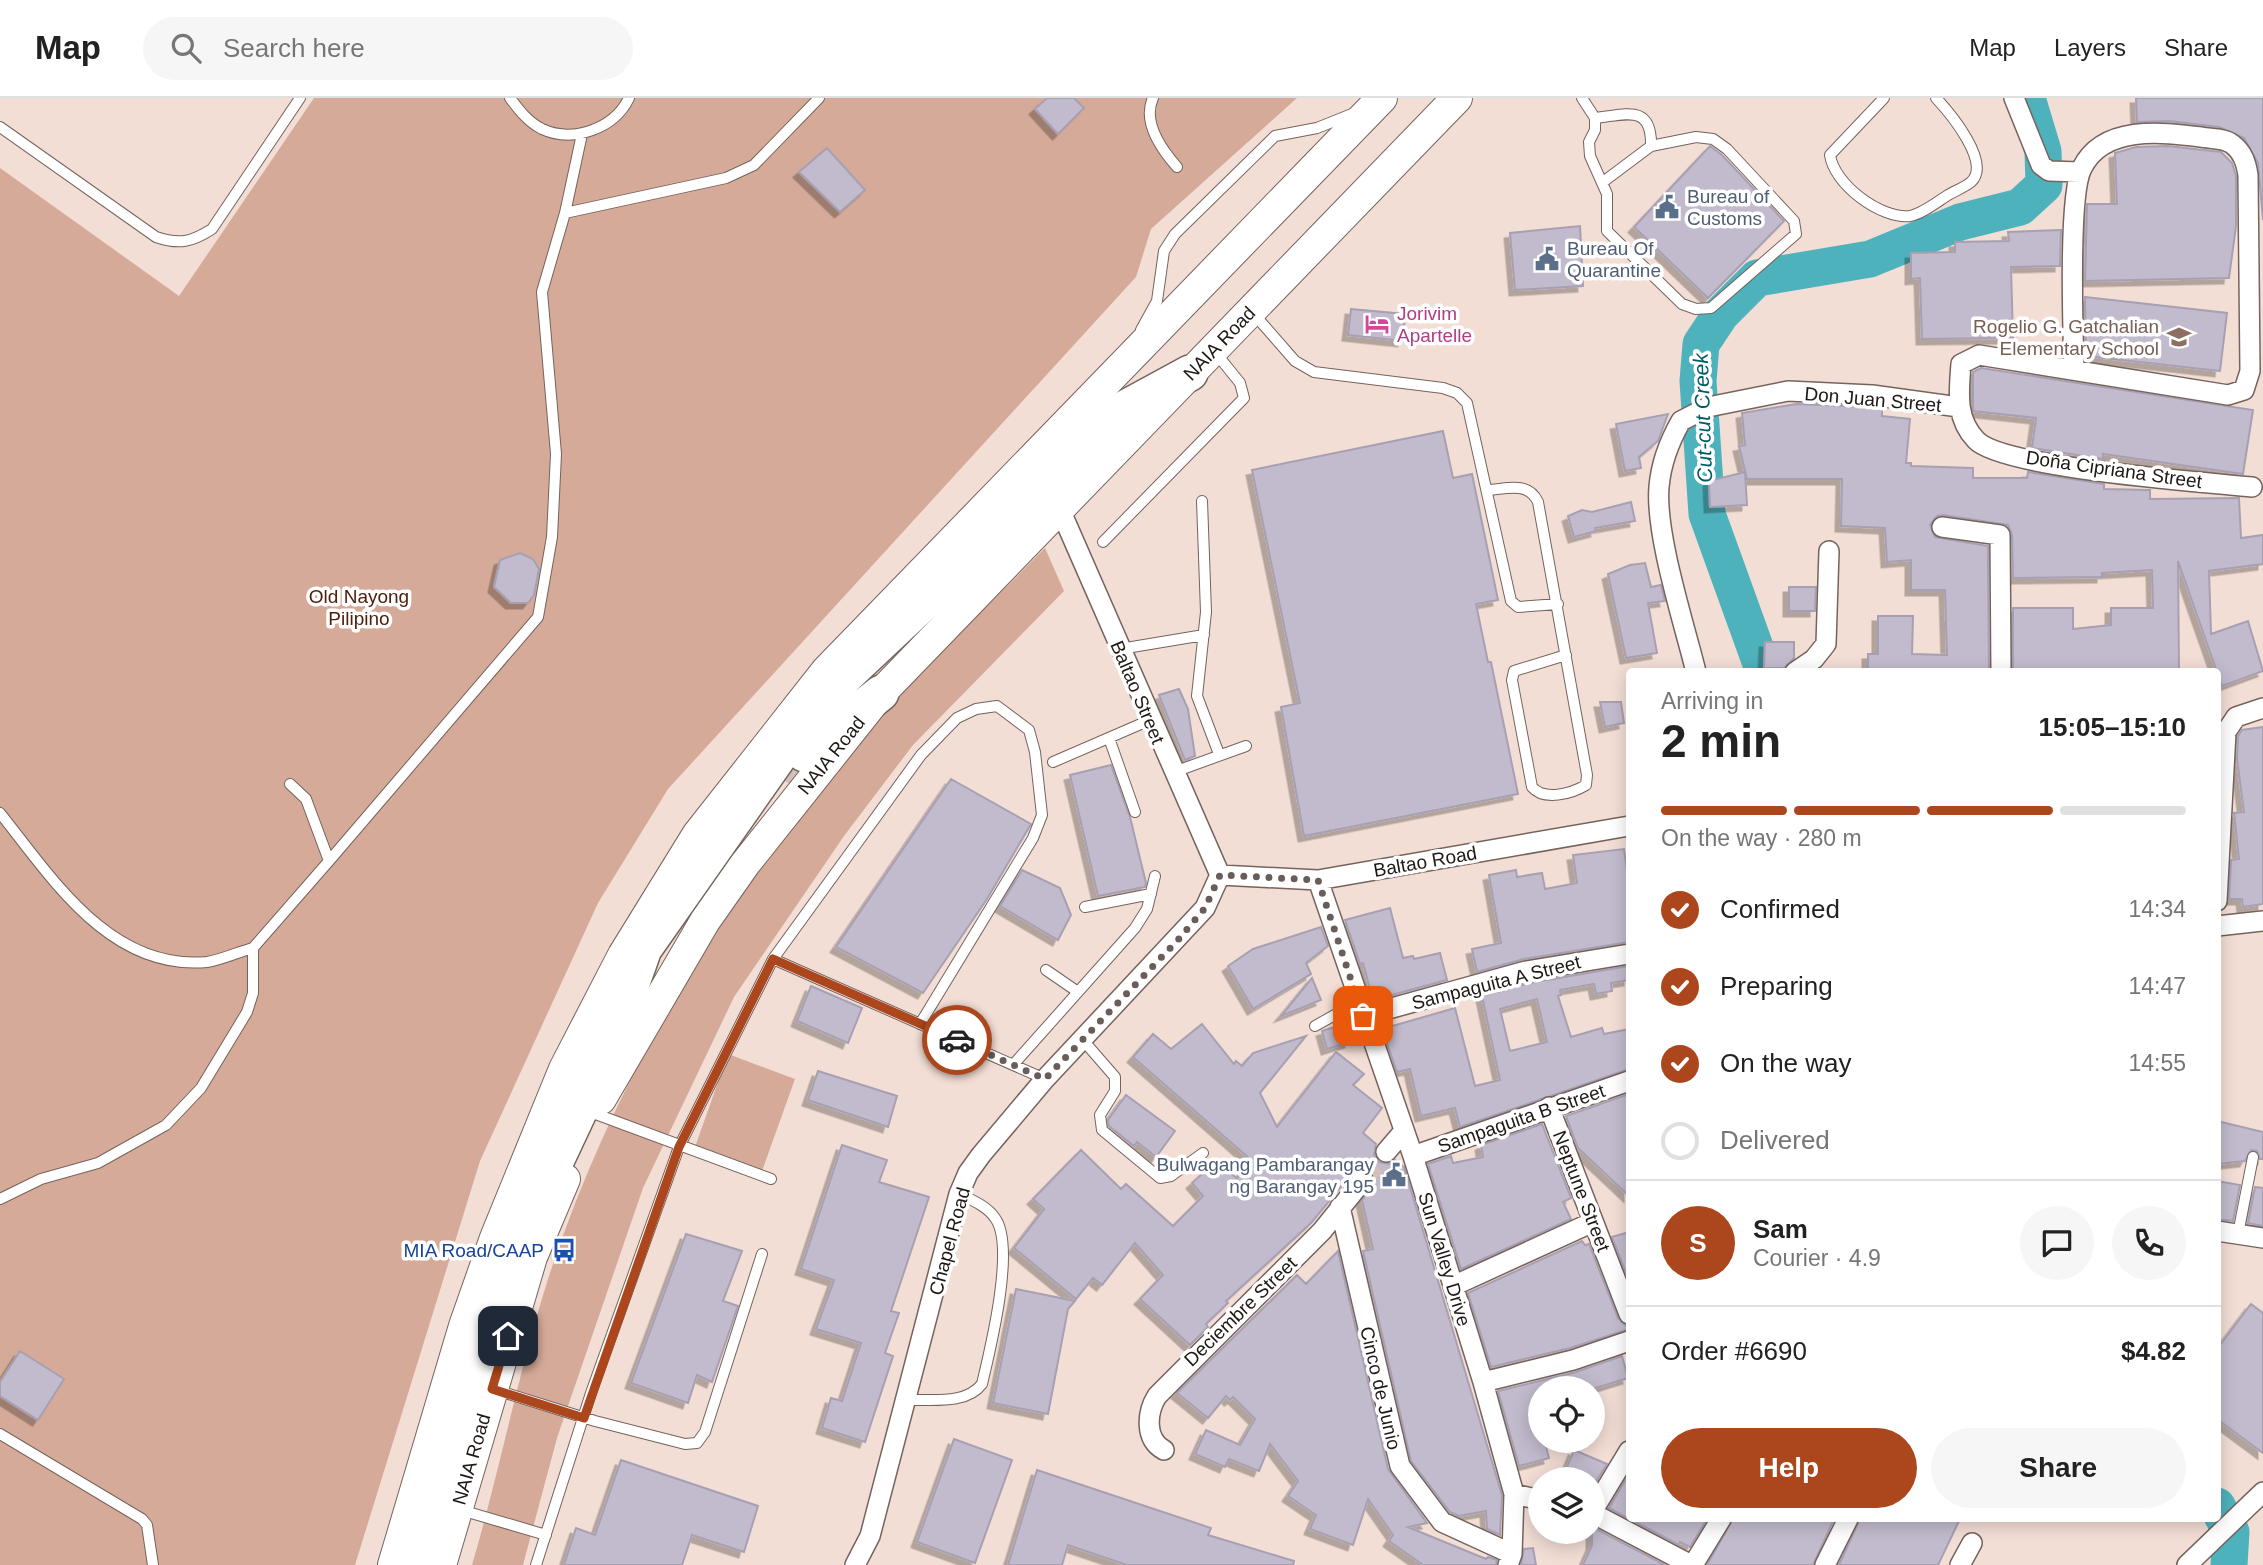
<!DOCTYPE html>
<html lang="en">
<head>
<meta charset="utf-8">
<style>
	body { margin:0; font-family:Helvetica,sans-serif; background:#f6f6f6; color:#222; height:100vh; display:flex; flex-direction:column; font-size:26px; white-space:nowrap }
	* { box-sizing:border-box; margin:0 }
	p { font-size:23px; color:#767676 }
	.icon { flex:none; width:38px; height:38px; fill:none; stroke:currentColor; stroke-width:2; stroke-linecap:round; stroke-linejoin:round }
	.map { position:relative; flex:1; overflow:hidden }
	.drawer { position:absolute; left:1626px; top:570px; width:595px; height:854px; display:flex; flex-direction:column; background:#fff; border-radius:7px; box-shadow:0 4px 18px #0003 }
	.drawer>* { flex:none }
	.fabs { position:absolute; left:1528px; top:1278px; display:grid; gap:14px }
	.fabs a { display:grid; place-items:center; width:77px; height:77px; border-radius:50%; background:#fff; box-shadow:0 4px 18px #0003; font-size:35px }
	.pin { position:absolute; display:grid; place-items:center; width:60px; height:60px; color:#fff; margin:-30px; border-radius:14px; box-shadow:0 4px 10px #0006 }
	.courier { position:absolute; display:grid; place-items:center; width:70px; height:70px; margin:-35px; border:5px solid #ac461c; border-radius:50%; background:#fff; color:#222; box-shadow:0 2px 9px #0007 }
	.headline em { font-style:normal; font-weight:600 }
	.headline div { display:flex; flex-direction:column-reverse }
	.headline { display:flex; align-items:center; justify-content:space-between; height:119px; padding:0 35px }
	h1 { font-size:46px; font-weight:600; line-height:52px }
	.bar { display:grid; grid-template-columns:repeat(4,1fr); gap:10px 7px; align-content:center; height:84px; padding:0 35px }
	.bar i { height:9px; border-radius:5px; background:#e0e0e0 }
	.bar .selected { background:#ac461c }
	.bar p { grid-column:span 4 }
	.line { display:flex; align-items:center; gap:18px; padding:0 35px; border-top:2px solid #e0e0e0 }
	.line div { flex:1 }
	.round { display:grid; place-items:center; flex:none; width:74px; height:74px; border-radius:37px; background:#f6f6f6 }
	ol { padding:0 35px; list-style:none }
	li { display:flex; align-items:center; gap:21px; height:77px }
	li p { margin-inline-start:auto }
	li .icon { padding:7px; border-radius:50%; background:#ac461c; color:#fff; stroke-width:4 }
	li:last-child { color:#767676 }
	li i { width:38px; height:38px; border:4px solid #e0e0e0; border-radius:50% }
	.action { display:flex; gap:14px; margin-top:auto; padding:14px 35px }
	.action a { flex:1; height:80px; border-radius:42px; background:#ac461c; color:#fff; font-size:28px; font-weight:600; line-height:80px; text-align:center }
	.action a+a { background:#f6f6f6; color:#222 }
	header { display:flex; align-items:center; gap:42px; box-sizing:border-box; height:98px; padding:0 35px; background:#fff; border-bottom:2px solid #e0e0e0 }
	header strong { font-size:33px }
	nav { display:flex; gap:38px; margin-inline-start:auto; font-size:24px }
	.search { width:490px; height:63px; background:#f6f6f6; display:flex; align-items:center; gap:18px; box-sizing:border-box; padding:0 24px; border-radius:38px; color:#767676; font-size:26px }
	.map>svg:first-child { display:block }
</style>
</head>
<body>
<header>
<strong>Map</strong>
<div class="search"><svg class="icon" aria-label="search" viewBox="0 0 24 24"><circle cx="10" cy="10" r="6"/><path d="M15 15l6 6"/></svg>Search here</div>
<nav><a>Map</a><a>Layers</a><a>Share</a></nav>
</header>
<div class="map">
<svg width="2263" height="1467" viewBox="0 0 2263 1467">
	<defs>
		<filter id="shadow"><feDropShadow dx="-5.5" dy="5.5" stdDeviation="0" flood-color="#0004"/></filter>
	</defs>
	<rect width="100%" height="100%" fill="#f3ded6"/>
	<path fill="#d6aa98" d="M314 0H1297L1151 131 1136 179 668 691 598 805 480 1063 355 1467H0V70L179 198Z
		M1045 450 1064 493 913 647 844 738 734 899 643 1090 557 1340 523 1467H472C500 1372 519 1271 549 1178 617 971 734 784 878 621 930 562 989 507 1045 450Z
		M728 956 795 981 762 1073 695 1049Z"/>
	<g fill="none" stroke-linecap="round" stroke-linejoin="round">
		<path stroke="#4eb2bd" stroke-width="37" d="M1764 574 1707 416 1698 283 1701 246 1721 216 1757 180 1870 161 1960 124 2020 109 2044 87 2043 53 2027 0
			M2217 1408 2231 1434 2229 1467"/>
	</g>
	<path fill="#c2bbcd" stroke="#a7a0b2" stroke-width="2" fill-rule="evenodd" filter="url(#shadow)" d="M1047 0H1074L1084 10 1058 36 1035 11Z
		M2136 0H2263V122L2258 65 2244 40 2219 29 2169 23 2137 24Z
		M1710 48 1722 57 1784 123 1708 200 1634 129Z
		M2168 48 2221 54 2232 65 2236 78V128L2229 180 2085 183 2087 106H2117L2115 55 2136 49Z
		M827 50 865 92 840 114 799 74Z
		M1580 128 1583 188 1515 192 1510 135Z
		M2061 132 2060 168 2011 169 2013 240 1922 241 1920 180 1911 181V155L1955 154V144L2009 143 2008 134Z
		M2085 199 2227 215 2220 273 2086 258Z
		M1351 211 1405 216 1403 243 1348 237Z
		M1981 270 2253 312 2243 376 2103 356V361L2032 350 2036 320 1973 313V274Z
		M1796 306 1871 309 1882 311V318L1910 321 1906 365H1911V368L1973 370V380H2027L2028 374 2104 386V391L2150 392V401L2239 400 2241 440 2263 437V466L2209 473 2211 536 2248 523 2263 573 2222 588 2178 463 2179 573 2013 574V510H2073V531L2111 527V510H2153L2152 472 2102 475V479L2013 480 2012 437 2008 427 1943 417 1937 418 1930 427 1935 439 1988 448 1989 574H1868V556H1878V518H1913L1912 556 1947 557 1945 492H1911V462L1887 464 1885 430 1841 428 1842 381H1747L1739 348 1745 347 1742 315Z
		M1668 316 1658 343 1639 359 1641 370 1625 373 1616 326Z
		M1443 333 1453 380 1472 376 1498 502 1476 506 1488 564H1491L1518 696 1304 738 1281 609 1300 605 1252 372Z
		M1745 374 1747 407 1710 409 1709 383Z
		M1631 404 1635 423 1595 430 1596 433 1574 439 1568 418 1582 412 1592 414Z
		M520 455 533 461 539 471 534 497 528 505H511L494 489 500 462Z
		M1645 465 1651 489 1661 487 1665 503 1648 505 1657 555 1626 560 1608 476 1630 467Z
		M1789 489H1816L1815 513H1789Z
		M1765 544H1794V560L1784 570H1764Z
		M1179 591 1188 611 1195 658 1185 662 1159 597Z
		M1600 604H1621L1624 625 1605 629Z
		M2263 629V806L2243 809 2242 801H2229L2231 762 2239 761 2234 715 2244 714 2237 661 2238 638 2242 632Z
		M1111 667 1130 719 1146 785 1145 789 1098 798 1070 677Z
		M951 681 1031 726 987 801 923 895 836 849Z
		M1624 751 1629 788V844L1524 861 1477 874 1472 851 1501 845 1489 777 1516 772 1517 779 1542 775 1545 791 1577 785 1573 757Z
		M1022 772 1060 790 1071 817 1058 842 1000 808Z
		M1390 810 1403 860 1413 858 1414 861 1440 855 1447 882 1373 902 1363 865 1360 866 1345 822Z
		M1321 829 1328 848 1306 865 1311 876 1253 911 1228 868 1253 851Z
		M1629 868V882L1611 885 1612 893 1596 896 1594 886 1560 892 1561 897 1558 898 1571 939 1602 930 1604 936 1629 931V971L1460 1029 1455 1010 1421 1018 1410 971 1397 974 1382 931 1455 910 1475 988 1500 982 1482 898 1529 885ZM1537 901 1547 944 1510 953 1500 911Z
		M1312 880 1321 902 1281 918Z
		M811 888 862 910 848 945 797 923Z
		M1202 926 1234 966 1236 963 1242 968 1253 955 1306 938 1260 995 1277 1029 1336 954 1364 976 1353 987 1382 1010 1363 1035 1376 1046 1374 1057 1379 1064 1389 1066 1395 1062 1404 1069 1502 1397 1500 1437 1487 1431 1486 1413 1459 1418 1450 1414 1411 1363 1363 1153 1373 1151 1362 1102 1375 1085 1370 1072 1359 1070 1353 1074 1312 1124 1226 1203 1228 1205 1206 1226 1208 1229 1190 1247 1140 1201 1163 1177 1135 1145 1102 1187 1093 1180 1076 1201 1014 1150 1044 1111 1033 1101 1081 1052 1121 1091 1126 1086 1173 1128 1203 1098 1192 1085 1215 1064 1237 1080 1251 1062 1133 959 1153 936 1171 951Z
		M1344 926 1350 944 1327 951 1322 933Z
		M818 973 897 998 888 1029 808 1002Z
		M1629 996V1098L1578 1050 1566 1018Z
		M1126 997 1175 1033 1156 1059 1137 1044 1134 1048 1109 1028 1108 1022Z
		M2217 1023 2263 1034V1061H2260L2257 1053 2251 1052 2245 1063 2217 1066Z
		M1542 1026 1571 1100 1563 1104 1571 1121 1461 1171 1428 1066 1451 1058 1453 1065 1483 1059 1481 1047Z
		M842 1047 887 1062 879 1084 929 1099 891 1213 899 1215 885 1255 893 1258 865 1344 822 1330 831 1300 842 1303 861 1245 816 1231 834 1182 801 1171Z
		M2217 1083 2240 1087 2233 1123 2217 1121Z
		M2255 1089 2263 1090V1128L2248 1125Z
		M1629 1134V1183L1612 1139Z
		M686 1136 742 1153 723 1203 738 1208 712 1284 697 1277 688 1305 631 1285Z
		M1582 1143 1585 1147 1589 1146 1618 1220 1629 1231 1570 1250 1491 1269 1468 1195Z
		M1338 1153 1388 1371 1427 1425 1408 1429 1486 1461 1488 1459 1497 1462 1496 1467H1423L1389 1443 1393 1437 1368 1401 1353 1447 1310 1431 1316 1417 1288 1398 1298 1383 1270 1346 1259 1373 1229 1361 1225 1369 1195 1356 1206 1332 1240 1347 1255 1321 1233 1299 1230 1302 1226 1298 1208 1320 1177 1295 1297 1177 1306 1186Z
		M1016 1191 1075 1203 1068 1211 1048 1316 993 1305Z
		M2251 1206 2263 1215V1355L2217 1321V1251Z
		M20 1253 64 1281 38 1322 0 1298V1284Z
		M1622 1258 1628 1280 1596 1290H1540V1316L1537 1317 1540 1342H1544L1549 1360 1519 1368 1498 1293 1576 1274Z
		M954 1341 1012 1362 975 1465 917 1444Z
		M1574 1352 1607 1366 1592 1390V1381H1562Z
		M621 1362 758 1408 744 1454 692 1437 682 1467H564L576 1430 595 1437Z
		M1037 1372 1211 1430 1208 1437 1294 1463 1293 1467H1127L1068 1447 1062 1467H1008Z
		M1629 1376V1421L1609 1410Z
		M1630 1421H1707L1690 1449 1680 1444 1679 1447Z
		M1733 1421H1834L1813 1467H1707Z
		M1860 1421H1960L1938 1467H1839Z
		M1592 1429 1665 1467H1583L1592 1447Z
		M1533 1450 1536 1467H1521L1524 1451Z"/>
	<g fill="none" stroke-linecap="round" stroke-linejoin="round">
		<path stroke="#d3c0b9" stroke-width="19" stroke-dasharray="19 10" stroke-linecap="butt" d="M1363 1082 1386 1054"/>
		<path stroke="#d3c0b9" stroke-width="35" stroke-dasharray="35 18" stroke-linecap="butt" d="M785 683 804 656"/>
		<g stroke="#75635c" stroke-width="12">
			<path id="lane" d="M510 0C519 12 528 24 542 31 573 45 614 31 629 0
				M1153 0C1142 24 1162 52 1177 69
				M1582 0 1595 20V32L1589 44 1590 58 1607 96V133L1682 206 1696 211 1711 210 1796 136 1794 123 1727 51 1713 41 1696 39 1651 48 1603 84
				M1884 0 1830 57C1834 86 1880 121 1910 118 1922 116 1937 104 1948 97 1955 93 1965 89 1971 84 1992 65 1950 15 1936 0
				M1595 20C1625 17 1652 5 1651 48
				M0 29 156 139C179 147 192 144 212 131L300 0
				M565 115 726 80 754 67 819 0
				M1253 215 1295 263 1314 274 1443 290 1457 295 1467 305 1511 503 1518 509 1558 506
				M1141 232 1157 203 1164 153 1175 136 1275 38 1317 30 1352 16
				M1487 392C1507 391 1528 383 1538 404L1587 677 1586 687C1571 696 1544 703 1532 689L1512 582 1514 573 1566 557
				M1202 403 1206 514 1197 598 1219 656
				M1103 444 1244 300 1240 285 1215 254
				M1120 551 1204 537
				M1109 640 1135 714
				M1053 664 1150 622
				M1174 674 1246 648
				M0 715C52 780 110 873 207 864 221 862 238 854 253 850
				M329 763 538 519 552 439 556 356 542 194 565 115 582 36
				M1085 809 1151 796
				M773 861 1045 981
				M1046 872 1078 894
				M1315 928 1358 904
				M1082 941 1115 979V993L1100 1017 1102 1032 1160 1080 1171 1078 1203 1055
				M1013 967 1135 830 1147 811 1155 778
				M593 1015 771 1081
				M0 1101 41 1081 98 1065 166 1027 201 990 247 914 253 895V850L329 763 306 701 290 686
				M2238 1136 2253 1059
				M496 1292 595 1323 685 1346 697 1345 705 1334 762 1156
				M907 1302C932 1301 966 1307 982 1286 990 1252 1016 1148 995 1120 987 1108 972 1102 959 1096
				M0 1336 142 1421 147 1427 153 1467
				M461 1412 546 1437
				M536 1467 591 1295 679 1049 773 861 921 657 957 620 976 611 997 608 1029 632 1035 654 1042 717 1033 740 920 926"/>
		</g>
		<g stroke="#75635c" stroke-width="22">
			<path id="street" d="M2014 0 2041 67 2049 73 2080 74
				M2074 272C2073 234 2068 97 2082 70 2103 27 2161 34 2201 39 2210 41 2224 40 2232 46 2243 54 2246 65 2248 77L2250 273 2244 292 2228 297 1979 257 1961 266C1959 294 1955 320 1976 342 2002 370 2204 384 2252 389
				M1059 409 1220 777
				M1942 429 2000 437 2001 574
				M1696 574C1684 525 1655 436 1659 389 1661 365 1669 344 1681 323L1708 309 1788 293 1872 297 1959 309
				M1795 574 1814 561 1826 546 1829 453
				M1220 777 1318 782 1629 728
				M1318 782 1413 1058 1483 1284 1514 1396 1512 1456 1508 1467
				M2217 803 2226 634 2236 619 2263 610
				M2217 828 2263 823
				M1363 918 1526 873 1629 856
				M1549 1009 1629 1216
				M1386 1054 1404 1033
				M1413 1058 1629 983
				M1340 1109 1400 1368 1442 1424 1512 1456
				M2217 1133 2263 1140
				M1453 1188 1593 1124
				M1483 1284 1573 1262 1629 1243
				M1164 1352C1144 1341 1147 1314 1157 1298L1322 1133 1363 1082
				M1514 1396 1540 1402
				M1592 1414 1629 1353
				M1592 1415 1691 1467
				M855 1467 870 1438 959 1096 968 1075 981 1057 1045 981 1205 810 1220 777
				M1693 1467 1721 1421
				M1825 1467 1848 1421
				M1960 1467 1972 1445
				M2187 1467 2263 1394"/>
		</g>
		<g stroke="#75635c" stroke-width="32">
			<path id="primary" d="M601 1001 705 823 745 766 881 595 1457 0
				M393 1467 464 1228 495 1140 564 971 623 857 697 737 826 573 1382 0
				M441 1467 532 1159 565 1081"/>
		</g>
		<g stroke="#75635c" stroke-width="38">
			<path id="highway" d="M804 656 881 595
				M421 1467 476 1277 525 1129 609 950 644 851 785 650 833 590 999 434 1109 319 1190 275"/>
		</g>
		<use href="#lane" stroke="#fff" stroke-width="10"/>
		<use href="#street" stroke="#fff" stroke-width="19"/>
		<use href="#primary" stroke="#fff" stroke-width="30"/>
		<use href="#highway" stroke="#fff" stroke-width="35"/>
	</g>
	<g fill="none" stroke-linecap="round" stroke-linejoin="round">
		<path stroke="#695d59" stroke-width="7" stroke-dasharray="0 12.6" d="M957 942 1045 981 1178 842 1205 810 1220 777 1318 782 1363 918"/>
		<path stroke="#ac461c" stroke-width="9" d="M508 1238 492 1291 584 1320 679 1049 773 861 957 942"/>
	</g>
	<defs>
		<g id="civic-bare" transform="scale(1.89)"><path d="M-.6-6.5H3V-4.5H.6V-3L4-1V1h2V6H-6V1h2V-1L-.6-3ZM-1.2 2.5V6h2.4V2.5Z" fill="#5c6f8a" stroke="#fff" stroke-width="2.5" paint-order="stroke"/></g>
		<g id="hotel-bare" transform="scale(1.89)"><path d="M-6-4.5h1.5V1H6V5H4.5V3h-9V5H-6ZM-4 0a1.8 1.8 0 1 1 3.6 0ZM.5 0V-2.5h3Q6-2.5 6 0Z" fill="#d1479c" stroke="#fff" stroke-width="2.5" paint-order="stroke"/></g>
		<g id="school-bare" transform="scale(1.89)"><path d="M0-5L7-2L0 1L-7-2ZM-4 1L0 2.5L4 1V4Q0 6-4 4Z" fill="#8d6e63" stroke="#fff" stroke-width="2.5" paint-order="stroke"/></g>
		<g id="bus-bare" transform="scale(1.89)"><path d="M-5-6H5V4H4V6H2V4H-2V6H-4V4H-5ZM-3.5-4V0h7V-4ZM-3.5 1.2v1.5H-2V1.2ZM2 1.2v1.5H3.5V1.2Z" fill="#1a4fb4" stroke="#fff" stroke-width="2.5" paint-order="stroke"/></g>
	</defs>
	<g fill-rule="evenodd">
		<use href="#civic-bare" x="1667" y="109"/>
		<use href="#civic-bare" x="1547" y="161"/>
		<use href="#hotel-bare" x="1377" y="226"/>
		<use href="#school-bare" x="2179" y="239"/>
		<use href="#civic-bare" x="1394" y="1077"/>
		<use href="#bus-bare" x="564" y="1152"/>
	</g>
	<g text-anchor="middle" stroke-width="7" stroke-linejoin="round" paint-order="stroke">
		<g font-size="19" fill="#4e5e75" stroke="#fff" text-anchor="start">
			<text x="1687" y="105">Bureau of<tspan x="1687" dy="22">Customs</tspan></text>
			<text x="1567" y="157">Bureau Of<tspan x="1567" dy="22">Quarantine</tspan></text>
			<text x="1374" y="1073" text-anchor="end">Bulwagang Pambarangay<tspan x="1374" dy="22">ng Barangay 195</tspan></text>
		</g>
		<g font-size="19" fill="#b23c85" stroke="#fff" text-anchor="start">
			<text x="1397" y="222">Jorivim<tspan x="1397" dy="22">Apartelle</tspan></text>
		</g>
		<g font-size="19" fill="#785e54" stroke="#fff" text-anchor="end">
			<text x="2159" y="235">Rogelio G. Gatchalian<tspan x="2159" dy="22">Elementary School</tspan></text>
		</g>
		<g font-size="19" fill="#1f1815" stroke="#fff">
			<text transform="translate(1219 245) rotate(-46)" y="7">NAIA Road</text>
			<text transform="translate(1873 301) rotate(5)" y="7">Don Juan Street</text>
			<text transform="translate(2114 371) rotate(8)" y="7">Doña Cipriana Street</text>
			<text transform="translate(1138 594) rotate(67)" y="7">Baltao Street</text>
			<text transform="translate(831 657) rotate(-51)" y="7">NAIA Road</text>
			<text transform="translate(1425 763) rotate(-10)" y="7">Baltao Road</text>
			<text transform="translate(1496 884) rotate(-14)" y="7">Sampaguita A Street</text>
			<text transform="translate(1521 1020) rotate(-19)" y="7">Sampaguita B Street</text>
			<text transform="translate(1582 1093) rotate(69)" y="7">Neptune Street</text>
			<text transform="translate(949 1143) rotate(-75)" y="7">Chapel Road</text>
			<text transform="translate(1445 1161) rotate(73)" y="7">Sun Valley Drive</text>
			<text transform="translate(1240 1213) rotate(-44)" y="7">Deciembre Street</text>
			<text transform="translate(1381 1290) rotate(77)" y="7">Cinco de Junio</text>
			<text transform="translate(471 1361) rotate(-74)" y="7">NAIA Road</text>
		</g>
		<g font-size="19" fill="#4e210d" stroke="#fff">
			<text x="359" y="505">Old Nayong<tspan x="359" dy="22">Pilipino</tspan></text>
		</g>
		<g font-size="19" fill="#164399" stroke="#fff" text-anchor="end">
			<text x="544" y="1159">MIA Road/CAAP</text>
		</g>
		<g font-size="21" font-style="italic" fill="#005c64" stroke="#fff">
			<text transform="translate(1703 320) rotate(-92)" y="7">Cut-cut Creek</text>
		</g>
	</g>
</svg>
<div class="fabs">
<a><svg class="icon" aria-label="locate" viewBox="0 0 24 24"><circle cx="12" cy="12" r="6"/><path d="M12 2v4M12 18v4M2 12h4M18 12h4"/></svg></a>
<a><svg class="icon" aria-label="layers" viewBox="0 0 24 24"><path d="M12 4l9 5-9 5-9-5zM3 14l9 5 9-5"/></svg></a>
</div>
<div class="pin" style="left:1363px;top:918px;background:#ea580c"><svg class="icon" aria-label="bag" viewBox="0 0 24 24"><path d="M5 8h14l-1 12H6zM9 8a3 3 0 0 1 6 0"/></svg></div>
<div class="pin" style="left:508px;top:1238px;background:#1f2937"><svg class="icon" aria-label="home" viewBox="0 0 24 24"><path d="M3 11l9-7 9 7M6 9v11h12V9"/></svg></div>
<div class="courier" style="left:957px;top:942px"><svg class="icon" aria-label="car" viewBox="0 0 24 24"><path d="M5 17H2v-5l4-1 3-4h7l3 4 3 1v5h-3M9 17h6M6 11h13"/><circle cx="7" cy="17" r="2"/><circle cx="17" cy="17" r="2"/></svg></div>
<section class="drawer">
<div class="headline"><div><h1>2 min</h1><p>Arriving in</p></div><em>15:05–15:10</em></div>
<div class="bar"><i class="selected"></i><i class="selected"></i><i class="selected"></i><i></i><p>On the way · 280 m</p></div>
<ol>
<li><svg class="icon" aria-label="check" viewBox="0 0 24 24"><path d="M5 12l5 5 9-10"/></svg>Confirmed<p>14:34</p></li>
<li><svg class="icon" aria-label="check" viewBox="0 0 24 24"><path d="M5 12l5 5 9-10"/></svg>Preparing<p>14:47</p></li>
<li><svg class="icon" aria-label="check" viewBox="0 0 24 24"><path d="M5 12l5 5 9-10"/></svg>On the way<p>14:55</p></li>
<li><i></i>Delivered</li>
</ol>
<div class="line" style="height:126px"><b class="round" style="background:#ac461c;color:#fff">S</b><div><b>Sam</b><p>Courier · 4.9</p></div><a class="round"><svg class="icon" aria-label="chat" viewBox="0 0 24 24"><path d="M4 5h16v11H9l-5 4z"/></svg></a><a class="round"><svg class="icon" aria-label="phone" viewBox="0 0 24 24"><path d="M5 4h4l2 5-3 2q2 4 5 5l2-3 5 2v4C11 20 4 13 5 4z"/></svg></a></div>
<div class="line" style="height:91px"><div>Order #6690</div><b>$4.82</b></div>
<div class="action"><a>Help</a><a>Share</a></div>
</section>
</div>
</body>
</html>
